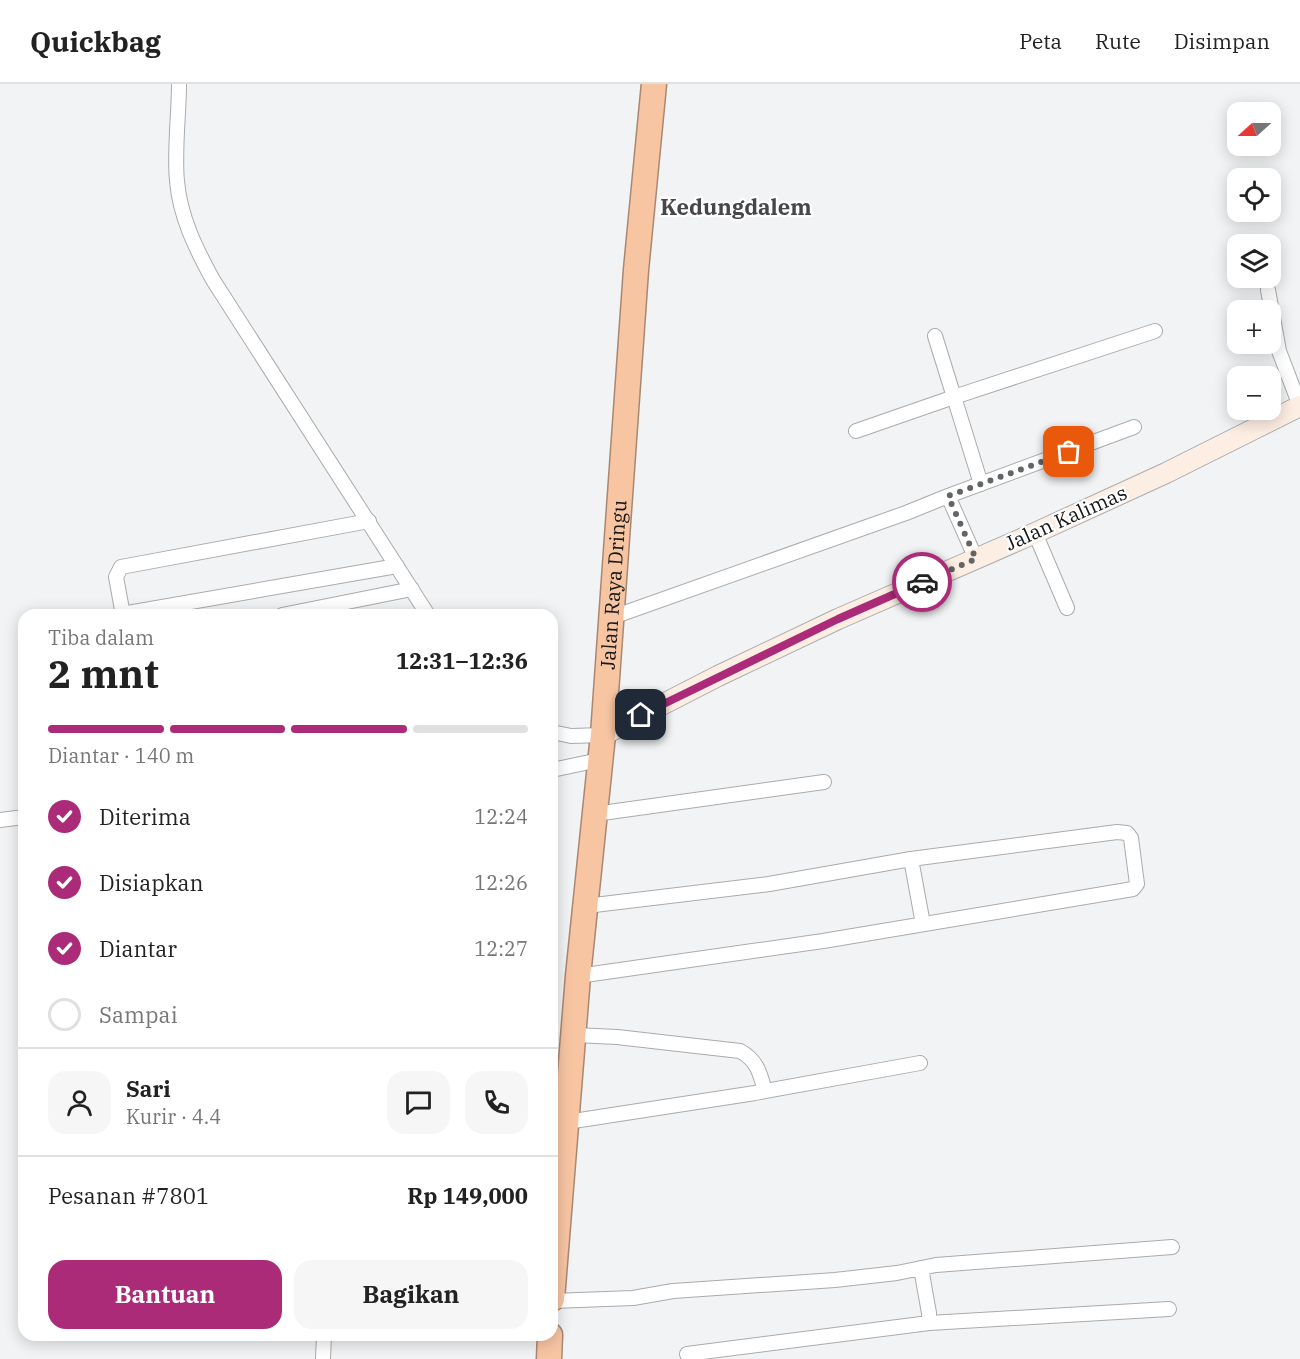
<!DOCTYPE html>
<html lang="id">
<head>
<meta charset="utf-8">
<style>
	body { margin:0; font-family:"IBM Plex Serif",serif; background:#f6f6f6; color:#222; height:100vh; display:flex; flex-direction:column; font-size:22px; white-space:nowrap }
	* { box-sizing:border-box; margin:0 }
	p { font-size:20px; color:#767676 }
	.icon { flex:none; width:33px; height:33px; fill:none; stroke:currentColor; stroke-width:2; stroke-linecap:round; stroke-linejoin:round }
	.map { position:relative; flex:1; overflow:hidden }
	.side { position:absolute; left:18px; top:525px; width:540px; height:732px; display:flex; flex-direction:column; background:#fff; border-radius:18px; box-shadow:0 3px 15px #0003 }
	.side>* { flex:none }
	.needle { width:39px; rotate:249deg }
	.fabs { position:absolute; left:1227px; top:18px; display:grid; gap:12px }
	.fabs a { display:grid; place-items:center; width:54px; height:54px; border-radius:12px; background:#fff; box-shadow:0 3px 15px #0003; font-size:30px }
	.pin { position:absolute; display:grid; place-items:center; width:51px; height:51px; color:#fff; margin:-26px; border-radius:12px; box-shadow:0 3px 9px #0006 }
	.courier { position:absolute; display:grid; place-items:center; width:60px; height:60px; margin:-30px; border:4px solid #ab2b79; border-radius:50%; background:#fff; color:#222; box-shadow:0 2px 8px #0007 }
	.headline em { font-style:normal; font-weight:700 }
	.headline div { display:flex; flex-direction:column-reverse }
	.headline { display:flex; align-items:center; justify-content:space-between; height:102px; padding:0 30px }
	h1 { font-size:39px; font-weight:700; line-height:45px }
	.bar { display:grid; grid-template-columns:repeat(4,1fr); gap:9px 6px; align-content:center; height:72px; padding:0 30px }
	.bar i { height:8px; border-radius:4px; background:#e0e0e0 }
	.bar .on { background:#ab2b79 }
	.bar p { grid-column:span 4 }
	.line { display:flex; align-items:center; gap:15px; padding:0 30px; border-top:2px solid #e0e0e0 }
	.line div { flex:1 }
	.round { display:grid; place-items:center; flex:none; width:63px; height:63px; border-radius:18px; background:#f6f6f6 }
	ol { padding:0 30px; list-style:none }
	li { display:flex; align-items:center; gap:18px; height:66px }
	li p { margin-inline-start:auto }
	li .icon { padding:6px; border-radius:50%; background:#ab2b79; color:#fff; stroke-width:4 }
	li:last-child { color:#767676 }
	li i { width:33px; height:33px; border:3px solid #e0e0e0; border-radius:50% }
	.button { display:flex; gap:12px; margin-top:auto; padding:12px 30px }
	.button a { flex:1; height:69px; border-radius:18px; background:#ab2b79; color:#fff; font-size:24px; font-weight:700; line-height:69px; text-align:center }
	.button a+a { background:#f6f6f6; color:#222 }
	header { display:flex; align-items:center; gap:36px; box-sizing:border-box; height:84px; padding:0 30px; background:#fff; border-bottom:2px solid #e0e0e0 }
	header strong { font-size:28px }
	nav { display:flex; gap:33px; margin-inline-start:auto; font-size:21px }
	.map>svg:first-child { display:block }
</style>
</head>
<body>
<header>
<strong>Quickbag</strong>
<nav><a>Peta</a><a>Rute</a><a>Disimpan</a></nav>
</header>
<div class="map">
<svg width="1300" height="1275" viewBox="0 0 1300 1275">
	<rect width="100%" height="100%" fill="#f2f3f4"/>
	<g fill="none" stroke-linecap="round" stroke-linejoin="round">
		<g stroke="#aaabad" stroke-width="16">
			<path id="street" d="M179 0C179 30 174 68 177 97 180 133 196 165 213 196L428 531
				M1268 206 1279 267 1300 322
				M935 252 954 313 1155 247
				M856 347 954 313 981 400
				M948 412 1134 343
				M1035 449 1067 524
				M122 530 397 482
				M123 531 116 493 121 483 369 437
				M282 531 412 505
				M610 534 906 429 948 412 976 475
				M552 648 571 652 603 651
				M552 686 599 676
				M595 730 824 698
				M0 736 24 733
				M911 775 923 840
				M578 892 823 857 1133 805 1137 800 1131 754 1127 749 1117 748 911 775 769 800 586 822
				M575 951 617 953 740 967C757 976 760 989 765 1007
				M567 1038 755 1009 920 979
				M921 1184 929 1229V1239
				M552 1217 633 1214 673 1207 835 1196 897 1189 936 1181 1172 1163
				M687 1270 929 1239 1169 1225
				M323 1275 324 1251"/>
		</g>
		<g stroke="#aaabad" stroke-width="22">
			<path id="secondary" d="M603 651 718 592 838 535 1035 449 1166 389 1300 322"/>
		</g>
		<g stroke="#a98872" stroke-width="27">
			<g id="highway">
				<path id="s1" d="M552 1215 578 892 603 651 636 186 654 0"/>
				<path d="M549 1275 550 1251"/>
			</g>
		</g>
		<use href="#street" stroke="#fff" stroke-width="14"/>
		<use href="#secondary" stroke="#fdeee3" stroke-width="20"/>
		<use href="#highway" stroke="#f8c5a3" stroke-width="24"/>
	</g>
	<g fill="none" stroke-linecap="round" stroke-linejoin="round">
		<path stroke="#636464" stroke-width="6" stroke-dasharray="0 10.8" d="M922 498 976 475 948 412 1069 368"/>
		<path stroke="#ab2b79" stroke-width="8" d="M641 631 838 535 922 498"/>
	</g>
	<g text-anchor="middle" stroke-width="4.5" stroke-linejoin="round" paint-order="stroke">
		<g font-size="20" fill="#161717" stroke="#fff">
			<text transform="translate(1066 434) rotate(-24)" y="7">Jalan Kalimas</text>
			<text dy="7" stroke="none"><textPath href="#s1" startOffset="717">Jalan Raya Dringu</textPath></text>
		</g>
		<g font-size="22" font-weight="bold" fill="#474749" stroke="#fff">
			<text x="736" y="131">Kedungdalem</text>
		</g>
	</g>
</svg>
<div class="fabs">
<a><svg class="needle" viewBox="-14 -14 28 28"><path d="M0-13l5 13h-10z" fill="#e53935"/><path d="M0 13l5-13h-10z" fill="#767676"/></svg></a>
<a><svg class="icon" aria-label="locate" viewBox="0 0 24 24"><circle cx="12" cy="12" r="6"/><path d="M12 2v4M12 18v4M2 12h4M18 12h4"/></svg></a>
<a><svg class="icon" aria-label="layers" viewBox="0 0 24 24"><path d="M12 4l9 5-9 5-9-5zM3 14l9 5 9-5"/></svg></a>
<a>+</a>
<a>−</a>
</div>
<div class="pin" style="left:1069px;top:368px;background:#ea580c"><svg class="icon" aria-label="bag" viewBox="0 0 24 24"><path d="M5 8h14l-1 12H6zM9 8a3 3 0 0 1 6 0"/></svg></div>
<div class="pin" style="left:641px;top:631px;background:#1f2937"><svg class="icon" aria-label="home" viewBox="0 0 24 24"><path d="M3 11l9-7 9 7M6 9v11h12V9"/></svg></div>
<div class="courier" style="left:922px;top:498px"><svg class="icon" aria-label="car" viewBox="0 0 24 24"><path d="M5 17H2v-5l4-1 3-4h7l3 4 3 1v5h-3M9 17h6M6 11h13"/><circle cx="7" cy="17" r="2"/><circle cx="17" cy="17" r="2"/></svg></div>
<section class="side">
<div class="headline"><div><h1>2 mnt</h1><p>Tiba dalam</p></div><em>12:31–12:36</em></div>
<div class="bar"><i class="on"></i><i class="on"></i><i class="on"></i><i></i><p>Diantar · 140 m</p></div>
<ol>
<li><svg class="icon" aria-label="check" viewBox="0 0 24 24"><path d="M5 12l5 5 9-10"/></svg>Diterima<p>12:24</p></li>
<li><svg class="icon" aria-label="check" viewBox="0 0 24 24"><path d="M5 12l5 5 9-10"/></svg>Disiapkan<p>12:26</p></li>
<li><svg class="icon" aria-label="check" viewBox="0 0 24 24"><path d="M5 12l5 5 9-10"/></svg>Diantar<p>12:27</p></li>
<li><i></i>Sampai</li>
</ol>
<div class="line" style="height:108px"><a class="round"><svg class="icon" aria-label="person" viewBox="0 0 24 24"><circle cx="12" cy="8" r="4"/><path d="M4 21q1-7 8-7t8 7"/></svg></a><div><b>Sari</b><p>Kurir · 4.4</p></div><a class="round"><svg class="icon" aria-label="chat" viewBox="0 0 24 24"><path d="M4 5h16v11H9l-5 4z"/></svg></a><a class="round"><svg class="icon" aria-label="phone" viewBox="0 0 24 24"><path d="M5 4h4l2 5-3 2q2 4 5 5l2-3 5 2v4C11 20 4 13 5 4z"/></svg></a></div>
<div class="line" style="height:78px"><div>Pesanan #7801</div><b>Rp 149,000</b></div>
<div class="button"><a>Bantuan</a><a>Bagikan</a></div>
</section>
</div>
</body>
</html>
